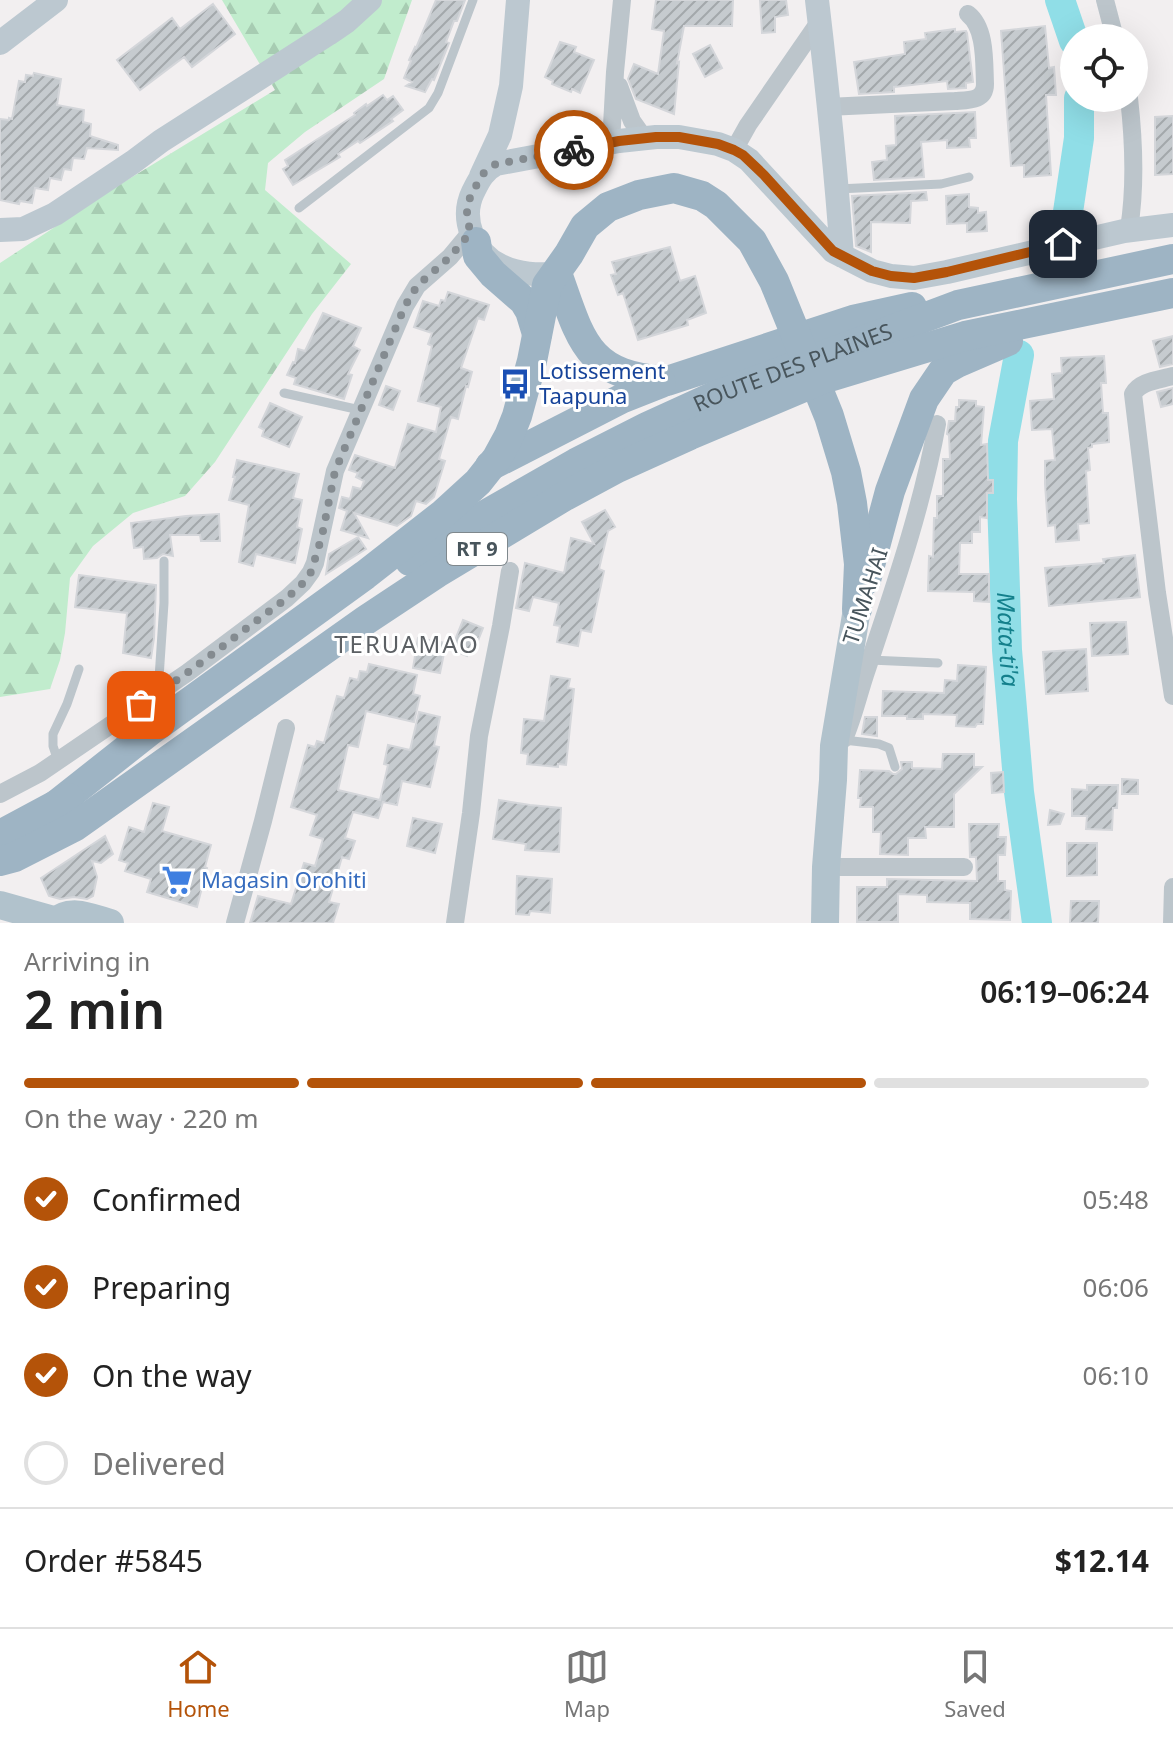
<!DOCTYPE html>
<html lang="en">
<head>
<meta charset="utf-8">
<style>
	body { margin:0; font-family:"Noto Sans",sans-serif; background:#f2f2f2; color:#222; height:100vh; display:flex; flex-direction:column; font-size:30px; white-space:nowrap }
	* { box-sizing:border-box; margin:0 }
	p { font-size:26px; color:#767676 }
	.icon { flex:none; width:44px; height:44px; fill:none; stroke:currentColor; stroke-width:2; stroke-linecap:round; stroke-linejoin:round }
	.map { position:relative; height:923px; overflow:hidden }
	.drawer { display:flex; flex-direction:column; background:#fff; flex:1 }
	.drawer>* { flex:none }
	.controls { position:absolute; left:1060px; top:24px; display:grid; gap:16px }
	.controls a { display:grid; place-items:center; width:88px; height:88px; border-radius:50%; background:#fff; box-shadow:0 8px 32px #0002; font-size:40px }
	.pin { position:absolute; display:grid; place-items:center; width:68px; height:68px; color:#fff; margin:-34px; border-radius:16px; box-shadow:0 4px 12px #0006 }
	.courier { position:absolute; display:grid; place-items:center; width:80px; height:80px; margin:-40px; border:6px solid #b45309; border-radius:50%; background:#fff; color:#222; box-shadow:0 2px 10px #0007 }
	.head em { font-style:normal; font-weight:600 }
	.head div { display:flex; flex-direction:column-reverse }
	.head { display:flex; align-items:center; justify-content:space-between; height:136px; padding:0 24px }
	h1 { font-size:52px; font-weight:600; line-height:60px }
	.bar { display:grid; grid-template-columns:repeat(4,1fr); gap:12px 8px; align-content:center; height:96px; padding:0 24px }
	.bar i { height:10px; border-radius:6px; background:#e0e0e0 }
	.bar .current { background:#b45309 }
	.bar p { grid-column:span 4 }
	.line { display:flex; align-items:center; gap:20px; padding:0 24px; border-top:2px solid #e0e0e0 }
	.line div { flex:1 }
	ol { padding:0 24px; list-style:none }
	li { display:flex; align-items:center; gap:24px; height:88px }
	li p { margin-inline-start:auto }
	li .icon { padding:8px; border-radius:50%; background:#b45309; color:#fff; stroke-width:4 }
	li:last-child { color:#767676 }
	li i { width:44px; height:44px; border:4px solid #e0e0e0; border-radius:50% }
	.menu { display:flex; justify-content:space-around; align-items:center; height:112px; border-top:2px solid #e0e0e0; background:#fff; font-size:22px; color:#767676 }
	.menu a { display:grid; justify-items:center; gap:4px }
	.menu .current { color:#b45309 }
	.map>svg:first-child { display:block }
</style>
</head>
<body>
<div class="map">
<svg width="1173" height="923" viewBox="0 0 1173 923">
	<defs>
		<pattern id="forest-firs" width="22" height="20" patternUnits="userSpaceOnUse" patternTransform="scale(2)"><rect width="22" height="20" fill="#c1eccd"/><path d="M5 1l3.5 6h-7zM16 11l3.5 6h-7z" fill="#a7ccb2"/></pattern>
		<pattern id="building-hatch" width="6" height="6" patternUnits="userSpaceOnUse" patternTransform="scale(2)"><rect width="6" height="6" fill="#c6cbcf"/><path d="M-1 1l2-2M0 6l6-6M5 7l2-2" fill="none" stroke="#a3a8ab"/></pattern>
	</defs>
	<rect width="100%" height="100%" fill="#f2eff0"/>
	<path fill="url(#forest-firs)" d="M222 0H412L384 79 305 132 268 163 265 190 351 264 312 314 215 462 185 496 133 513 93 546 70 578 65 633 60 660 50 689 0 697V263L119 185 275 90Z"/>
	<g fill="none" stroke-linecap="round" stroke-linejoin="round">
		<g stroke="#90dee7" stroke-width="30">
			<path d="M1060 0 1074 41"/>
			<path d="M1065 232 1079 138V98"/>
			<path id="s1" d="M1019 355 1003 441 1002 499 1007 650 1019 792 1037 923"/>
		</g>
	</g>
	<path fill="url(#building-hatch)" stroke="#d4d6da" stroke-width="2" d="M436 0H465L457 21H454L446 42 449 43 434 80 432 79 425 92 406 86 412 82 404 78 411 61 409 60 415 47 416 48Z
		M656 0H733L732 26H684L677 63 679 62 674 114 636 99 628 79 634 64 658 74 664 31 652 29Z
		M760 0H786L788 15 775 17V32L762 33Z
		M213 4 235 34 192 67 184 57 140 90 117 60 172 18 180 29Z
		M1045 26 1049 68 1054 67 1056 95H1046L1051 175 1024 177V165L1011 166 1001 31Z
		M955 29V32L966 31 967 33 973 82 966 83V88L948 89 947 81 894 87V92L859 94 854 62 905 54 904 42 926 39 925 33Z
		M560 42 576 47 574 52 594 60 580 93 572 89 571 92 552 84 553 81 545 77Z
		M710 45 722 68 705 77 693 54Z
		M34 73 61 79 57 105 84 110 83 122 91 124 90 136 118 145V150L87 148 84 159 73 158 71 170 64 169 61 180 50 178 48 190 35 188 32 203 20 201 19 204 0 200V119L9 120V118L12 119 19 81 25 82 26 75 33 76Z
		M383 95 387 100 393 96 403 110 391 119 393 121 360 143 358 141 338 154 340 157 293 185 283 169 288 166 285 160 355 115 354 113 366 104 367 106Z
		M975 112 976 138H969L970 147 947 148V140L921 142 924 177 874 180 872 162 887 160 886 146 896 145 895 116Z
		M1173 116V174L1155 175V117Z
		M926 192 927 200 911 201 910 223 871 222V252L856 246 852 196Z
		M969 194V207L978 208V213L986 212 987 231 967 232V223L947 224 946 196Z
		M670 247 680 281 695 276 706 313 687 320 688 325 638 340 623 293 618 295 611 275 616 274 612 262Z
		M448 292 489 305 484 320 478 318 461 368 472 372 468 387 466 386 458 419 451 417 439 459 445 461 434 497 426 504 416 501 411 516 397 526 354 513 368 538 341 530 347 511 339 508 342 497 350 499 353 487 361 489 364 481 356 477 358 473 349 470 355 455 395 468 408 424 436 432 441 407 418 401 432 346 428 344 432 333 414 327 423 301 439 306 441 300 445 301Z
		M323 313 361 328 353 346 360 350 348 374 352 375 344 399 294 384 296 378 287 375 293 362 295 363 298 349 305 351Z
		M1173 336V364L1160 367 1153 341Z
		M1104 356 1106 383H1101L1103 413H1108L1109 442 1092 444V447L1088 448 1090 470 1086 471 1089 523 1078 524 1079 540 1056 542 1055 525 1048 526 1045 484V461L1055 460 1052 429 1032 430 1030 401 1054 399 1052 374 1062 373 1061 358Z
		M386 386 400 391 393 410 379 405Z
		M1173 388V404L1161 407 1157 392Z
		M959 400 976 401V406L984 407 981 445 987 444 988 480H993V493H987V518L980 517V532H972V543H960L959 574H989V602L974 601V592L928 591 929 556 933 557 934 518H937V496H943V459H950L949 435 947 434 949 421H955L956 407H959Z
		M270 403 302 417 289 447 262 436 264 430 259 427Z
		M237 460 299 474 293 498 302 500 297 527 302 529 295 563 256 554 253 566 239 562 249 505 229 500 235 477H233Z
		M605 510 615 527 608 531 599 569 604 571 591 632 581 630 578 646 557 642 560 626 554 625 559 603 533 597 529 611 516 608 525 563 564 573 571 538 594 544 582 522Z
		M219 514 220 541H201L200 535H170L173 556 163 554 157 558 144 559 143 547 134 548 131 523 186 516Z
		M358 537 366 549 326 574 329 554Z
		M1135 555 1140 597 1049 606 1045 568 1104 563 1103 559Z
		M79 575 156 585 154 638 151 658 123 653 127 613 75 607Z
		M463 620 483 628 477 643 473 641 467 656 451 650Z
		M1126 622 1128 654 1092 656 1090 623Z
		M418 638 446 643 440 673 413 668Z
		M1086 649 1088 691 1046 694 1043 652Z
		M369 664 417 675 413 694 420 696 414 722 366 711 358 747 348 745 338 790 380 800 388 765 384 764 388 745 410 750 419 712 440 717 434 746 439 747 430 787 402 781 397 805 383 802 378 818 353 812 345 838 355 841 349 859 342 857 329 902 339 904 333 923H250L258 896 291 904 304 863 315 866 323 839 310 835 317 815 291 807 308 745 315 747 317 741 324 743 337 696 344 698 350 678 358 680 360 671 367 672Z
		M958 665 986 667 983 724H977L975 727 956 726 957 715 923 714V719H907V716H882L883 691 944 693 945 680 957 681Z
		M551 676 570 679 568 688 574 689 566 765 558 764V767L527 764 528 754 521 753 524 719 544 721Z
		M865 717H877V736L862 734Z
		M943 754H974V767H982L954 794V827H925L926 838H908V855L880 854 881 832H873V807H860L861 798H858L860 770 889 771 893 774H896L902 769 901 762H912V768L942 769Z
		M1003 772 1004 792 992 793 991 773Z
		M1122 779 1138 780V794H1122Z
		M1087 785H1118L1117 808H1113L1112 830 1086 829 1087 816H1072V789L1087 790Z
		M499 800 530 805 561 808 559 852 525 850 526 844 493 839Z
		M153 803 169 807 162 831 211 845 205 867 207 868 197 907 147 892 151 879 125 871 128 863 119 860 129 827 144 832Z
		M1050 810 1064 814 1060 824 1048 825Z
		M413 818 442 824 435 853 407 846Z
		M969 824H999L998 837H1006L1005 855H998V881H1005V890L1011 891 1010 920 970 919V903L927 902V895L898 894V922H857V887H887V879L977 881 976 857H970Z
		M105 836 113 854 101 863 92 861 97 877 93 896 87 899 74 897 60 899 49 896 41 878Z
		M1067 843H1097V875L1067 876Z
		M517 876 552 879 550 913 530 911 529 915 516 914Z
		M1071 901H1099L1098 923H1070Z"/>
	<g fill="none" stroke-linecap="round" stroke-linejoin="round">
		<path stroke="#bcc5cb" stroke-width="9" d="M838 189 941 184 969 177
			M299 208 429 108 438 93 473 0
			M284 393 360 410
			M870 660 938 663
			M158 693 164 603V561
			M844 740 879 744 889 748 895 767
			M58 761 53 746V734L67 704 79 669"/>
		<path stroke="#bcc5cb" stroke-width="18" d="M1105 0 1115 38
			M619 86 632 121 644 138
			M1129 98C1134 142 1136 185 1129 229
			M827 107 955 101C969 100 985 101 985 84 984 62 986 28 968 14
			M611 143 615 72 622 0
			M734 150 748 125 819 22
			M1173 376C1159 380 1140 381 1133 394L1157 593 1173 696
			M844 739C854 716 859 692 867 669 894 588 922 508 937 424
			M0 794 40 773 187 673 287 598 303 583 311 572 315 563 335 471 405 306 417 286 450 257 470 233
			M826 867H964
			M235 923 263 821 286 728
			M455 923 471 813 479 736 501 626 510 571
			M1172 923 1173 887"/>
		<path stroke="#bcc8d0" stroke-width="24" d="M817 0C827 85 836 170 842 256
			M0 43 56 0
			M481 176 500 135 511 86 518 0
			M0 230 23 229 55 214 133 162 161 141 328 34 347 21 370 0
			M557 273C540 276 517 274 501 266 474 254 460 219 473 192 479 180 483 171 496 164L619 141 656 137H679L718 144 734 150 749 160 833 251 872 271 891 276 914 278 947 272 1124 231 1173 225"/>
		<path stroke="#b1c2cc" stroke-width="28" d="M0 905 64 923
			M53 923C70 907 90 917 110 923
			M825 923 826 867 833 780 834 746 857 609"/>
		<g stroke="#9eb4c4" stroke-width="30">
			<path d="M476 242 478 256 493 274 524 301 530 311 537 334"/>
			<path d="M557 273C581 340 586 376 667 381L853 320 912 307"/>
			<path d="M490 466 623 398 661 383"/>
			<path id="s2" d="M410 561 471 523 576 463 647 427 715 396 958 305 1173 259"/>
			<path d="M866 580 890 491 924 399 943 371 957 363 1008 341"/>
			<path d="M51 809 151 730 365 575 443 514 478 482 497 458 509 436 517 416 532 361 547 285 569 254 585 226 608 207 639 195 674 188 702 196 716 205 752 241 774 281 829 416 846 472 852 503 859 564 857 609"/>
			<path d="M0 835 69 798"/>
			<path d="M0 861 15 857 74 827 366 620 437 573 565 496 617 468 690 435 823 379 965 336 1173 293"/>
		</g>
	</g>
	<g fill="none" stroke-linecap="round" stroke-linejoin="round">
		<path stroke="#848b90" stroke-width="8" stroke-dasharray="0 14.4" d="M141 705 187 673 287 598 303 583 311 572 322 536 335 471 405 306 417 286 450 257 470 233 467 212 468 202 481 176 488 169 496 164 574 150"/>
		<path stroke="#b45309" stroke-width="10" d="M574 150 619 141 656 137H679L718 144 734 150 743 155 764 175 833 251 872 271 891 276 914 278 947 272 1063 244"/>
	</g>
	<defs>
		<g id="bus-bare" transform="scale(2.4)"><path d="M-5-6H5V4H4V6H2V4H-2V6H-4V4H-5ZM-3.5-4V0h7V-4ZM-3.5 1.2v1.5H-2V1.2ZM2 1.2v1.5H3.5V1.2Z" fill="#1a4fb4" stroke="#fff" stroke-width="2.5" paint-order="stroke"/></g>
		<g id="supermarket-bare" transform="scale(2.4)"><path d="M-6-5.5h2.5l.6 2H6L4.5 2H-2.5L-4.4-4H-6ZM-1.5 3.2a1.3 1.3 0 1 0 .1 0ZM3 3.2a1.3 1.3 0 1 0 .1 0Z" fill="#3f7fe0" stroke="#fff" stroke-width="2.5" paint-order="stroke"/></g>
	</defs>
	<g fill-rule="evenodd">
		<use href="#bus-bare" x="515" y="384"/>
		<use href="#supermarket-bare" x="177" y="880"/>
	</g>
	<g text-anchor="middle" stroke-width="6" stroke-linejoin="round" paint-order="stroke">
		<rect fill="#fff" stroke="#7f888d" stroke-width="2" x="447" y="533" width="60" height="32" rx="6"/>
		<g font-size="20" font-weight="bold" fill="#48555c">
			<text x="477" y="556">RT 9</text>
		</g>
		<g font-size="22" fill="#48555c" stroke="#fff">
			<text dy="8" stroke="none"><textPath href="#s2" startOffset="430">ROUTE DES PLAINES</textPath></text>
			<text transform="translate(865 596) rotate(-72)" y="8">TUMAHAI</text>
		</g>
		<g font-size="22" fill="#164399" stroke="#fff" text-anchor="start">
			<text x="539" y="379">Lotissement<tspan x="539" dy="25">Taapuna</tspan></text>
		</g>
		<g font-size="22" fill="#366cbe" stroke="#fff" text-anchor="start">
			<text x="201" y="888">Magasin Orohiti</text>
		</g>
		<g font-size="24" font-style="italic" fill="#14808c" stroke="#fff">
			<text dy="8" stroke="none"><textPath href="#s1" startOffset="286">Mata-ti'a</textPath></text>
		</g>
		<g font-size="24" letter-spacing="2" fill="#5c6064" stroke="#fff">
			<text x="407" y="653">TERUAMAO</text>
		</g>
	</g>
</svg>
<div class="controls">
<a><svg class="icon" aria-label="locate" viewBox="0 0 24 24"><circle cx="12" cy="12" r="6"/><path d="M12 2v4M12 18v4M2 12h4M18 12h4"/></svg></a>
</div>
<div class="pin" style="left:141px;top:705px;background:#ea580c"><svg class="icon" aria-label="bag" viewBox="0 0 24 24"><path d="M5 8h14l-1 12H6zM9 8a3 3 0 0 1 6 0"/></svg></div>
<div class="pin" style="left:1063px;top:244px;background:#1f2937"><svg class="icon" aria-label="home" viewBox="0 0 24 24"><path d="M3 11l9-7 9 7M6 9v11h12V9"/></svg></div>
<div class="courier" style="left:574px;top:150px"><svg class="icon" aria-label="bike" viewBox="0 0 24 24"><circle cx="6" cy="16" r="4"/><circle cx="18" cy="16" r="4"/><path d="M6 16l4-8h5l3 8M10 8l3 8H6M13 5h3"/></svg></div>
</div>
<section class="drawer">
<div class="head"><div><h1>2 min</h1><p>Arriving in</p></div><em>06:19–06:24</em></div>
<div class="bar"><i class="current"></i><i class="current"></i><i class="current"></i><i></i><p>On the way · 220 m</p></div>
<ol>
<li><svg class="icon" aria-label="check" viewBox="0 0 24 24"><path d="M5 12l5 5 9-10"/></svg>Confirmed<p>05:48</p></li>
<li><svg class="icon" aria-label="check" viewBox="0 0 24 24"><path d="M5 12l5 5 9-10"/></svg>Preparing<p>06:06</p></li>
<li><svg class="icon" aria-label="check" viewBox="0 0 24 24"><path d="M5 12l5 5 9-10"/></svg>On the way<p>06:10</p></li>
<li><i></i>Delivered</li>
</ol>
<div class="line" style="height:104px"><div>Order #5845</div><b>$12.14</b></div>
</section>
<nav class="menu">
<a class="current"><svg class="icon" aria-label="home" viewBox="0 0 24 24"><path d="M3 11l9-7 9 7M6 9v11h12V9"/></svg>Home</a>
<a><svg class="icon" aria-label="map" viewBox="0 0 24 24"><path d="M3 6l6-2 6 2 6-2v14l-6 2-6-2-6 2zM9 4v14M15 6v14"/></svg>Map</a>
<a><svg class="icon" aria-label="saved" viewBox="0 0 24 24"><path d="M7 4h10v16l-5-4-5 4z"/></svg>Saved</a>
</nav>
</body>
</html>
